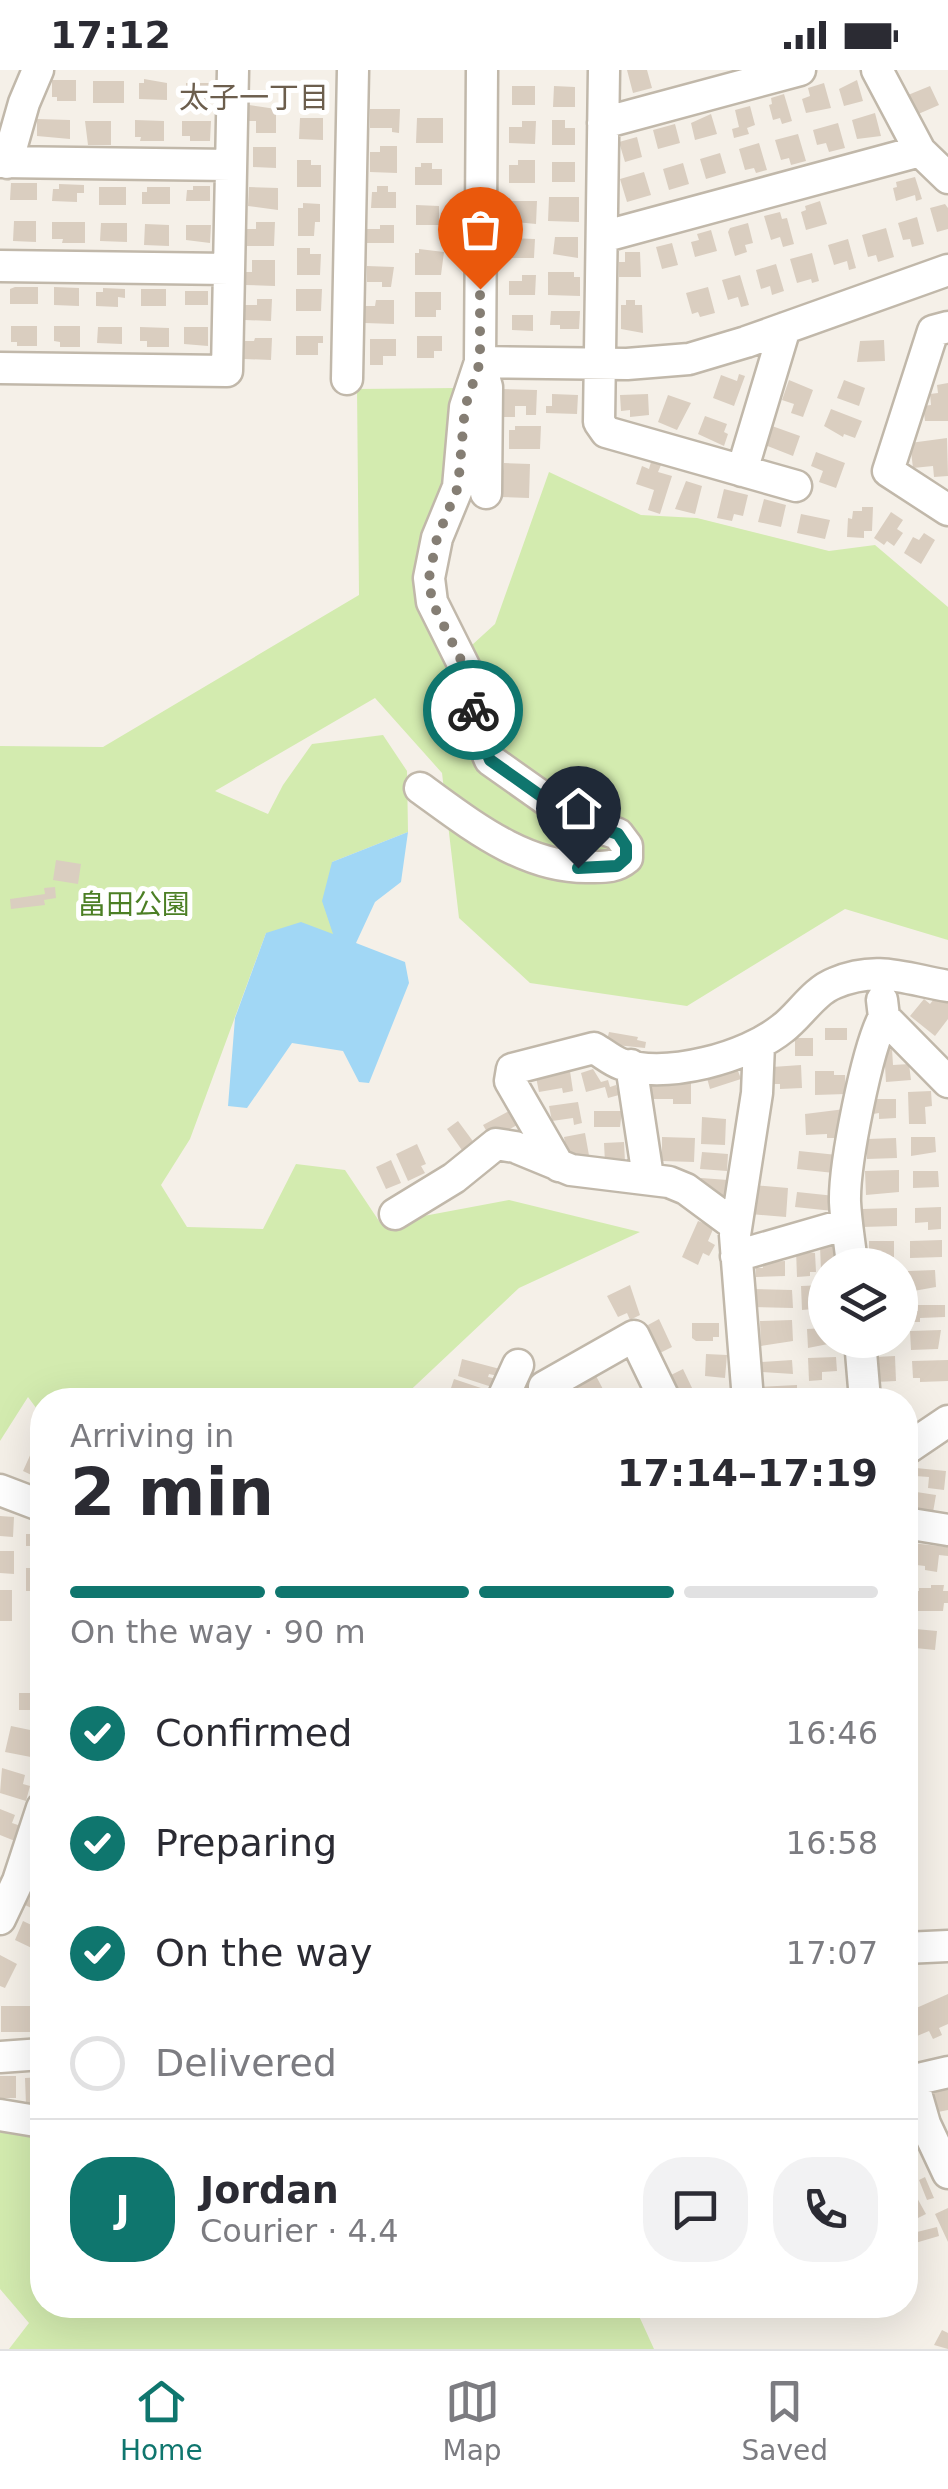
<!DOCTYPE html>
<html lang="en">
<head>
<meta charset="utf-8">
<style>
	body { margin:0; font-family:"DejaVu Sans","Noto Sans JP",sans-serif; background:#f2f2f3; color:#2b2b33; height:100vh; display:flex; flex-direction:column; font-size:38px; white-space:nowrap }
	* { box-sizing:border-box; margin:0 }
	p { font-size:32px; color:#7c7c81 }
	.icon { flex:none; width:55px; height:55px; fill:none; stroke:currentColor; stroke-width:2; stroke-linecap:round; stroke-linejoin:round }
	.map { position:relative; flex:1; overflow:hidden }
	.drawer { position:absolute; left:30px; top:1318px; width:888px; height:930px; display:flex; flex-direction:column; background:#fff; border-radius:40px; box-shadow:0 10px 40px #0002 }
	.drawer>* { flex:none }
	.fabs { position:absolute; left:808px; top:1178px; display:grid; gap:20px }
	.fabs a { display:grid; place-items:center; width:110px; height:110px; border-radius:50%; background:#fff; box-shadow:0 10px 40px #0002; font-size:50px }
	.pin { position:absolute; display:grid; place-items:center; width:85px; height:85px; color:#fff; margin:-102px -42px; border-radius:50% 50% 50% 0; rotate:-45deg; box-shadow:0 0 10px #0007 }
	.pin .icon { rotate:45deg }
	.courier { position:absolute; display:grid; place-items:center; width:100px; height:100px; margin:-50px; border:8px solid #0f766e; border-radius:50%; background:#fff; color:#222; box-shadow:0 2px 12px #0007 }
	.head em { font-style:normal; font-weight:700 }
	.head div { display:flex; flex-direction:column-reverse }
	.head { display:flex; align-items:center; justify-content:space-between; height:170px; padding:0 40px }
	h1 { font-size:65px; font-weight:700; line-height:75px }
	.bar { display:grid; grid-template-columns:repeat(4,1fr); gap:15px 10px; align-content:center; height:120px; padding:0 40px }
	.bar i { height:12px; border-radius:8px; background:#e1e1e2 }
	.bar .active { background:#0f766e }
	.bar p { grid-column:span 4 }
	.line { display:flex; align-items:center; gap:25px; padding:0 40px; border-top:2px solid #e1e1e2 }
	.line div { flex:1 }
	.round { display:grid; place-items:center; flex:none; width:105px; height:105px; border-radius:40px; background:#f2f2f3 }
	ol { padding:0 40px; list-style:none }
	li { display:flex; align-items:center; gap:30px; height:110px }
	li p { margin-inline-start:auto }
	li .icon { padding:10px; border-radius:50%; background:#0f766e; color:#fff; stroke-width:4 }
	li:last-child { color:#7c7c81 }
	li i { width:55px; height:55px; border:5px solid #e1e1e2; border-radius:50% }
	.status { display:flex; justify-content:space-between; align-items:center; height:70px; padding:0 50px; background:#fff; direction:ltr }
	.status svg { height:28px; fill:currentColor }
	.menu { display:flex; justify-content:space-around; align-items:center; height:140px; border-top:2px solid #e1e1e2; background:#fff; font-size:28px; color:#7c7c81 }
	.menu a { display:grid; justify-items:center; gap:5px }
	.menu .active { color:#0f766e }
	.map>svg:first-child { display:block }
</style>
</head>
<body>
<div class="status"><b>17:12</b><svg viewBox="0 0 49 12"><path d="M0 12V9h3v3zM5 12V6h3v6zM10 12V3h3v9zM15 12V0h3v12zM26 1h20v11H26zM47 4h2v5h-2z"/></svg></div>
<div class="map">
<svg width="948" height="2279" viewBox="0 0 948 2279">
	<rect width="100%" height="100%" fill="#f5f0e8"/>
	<path fill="#d3ebaf" d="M457 318 447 416 433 455 446 528 472 575 495 554 549 402 641 445 697 448 829 481 875 475 948 537V870L845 839 687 936 530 913 459 848 442 703 375 628 215 721 268 744 283 715 312 674 383 665 407 701 408 762 332 792 333 864 266 863 190 1069 161 1115 187 1157 263 1159 296 1094 345 1100 381 1154 509 1130 640 1162 519 1218 400 1330H42V1346L28 1327 0 1371V676L103 677 359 525 357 319Z
		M0 2059 19 2060 42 2068V2235H634L654 2279H9L29 2253 0 2219Z"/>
	<path fill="#a1d7f5" d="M408 762 401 812 375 832 356 873 405 892 409 913 369 1013 359 1012 343 981 292 973 247 1038 228 1036 235 948 266 863 301 852 333 864 322 831 332 792Z"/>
	<path fill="#dacec0" d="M627 0H647L652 18 633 23Z
		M144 9 167 13V30L139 29V13H144Z
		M52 10H76V31H57V27H52Z
		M857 10 863 31 844 36 839 19Z
		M93 11H124V33H93Z
		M186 13H213V32H186Z
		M824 13 831 38 806 43 802 29 810 26 808 18Z
		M512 16H535V35H512Z
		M554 16 575 17V37H553Z
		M930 16 939 35 916 45 908 25Z
		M784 24 792 51 782 54 780 48 773 50 769 35 772 34 771 28Z
		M249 35 276 39V63H256V51H248Z
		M750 36 755 55 747 58 749 64 734 68 732 59 739 57 735 40Z
		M370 39H400L399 63 392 62V58H370Z
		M875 43 881 66 857 69 852 50Z
		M711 44 717 64 695 70 691 53Z
		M300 48H323V70L299 69Z
		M417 48H443V73H416Z
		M37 49 70 50V69L37 66Z
		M135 50 164 51V71H140L141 67H135Z
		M552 50H565V58H575V75H552Z
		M85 51H111V75H88Z
		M182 51H211L210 71H190V66H182Z
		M522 51H536L535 74 509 73V57H522Z
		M838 53 845 78 829 82 826 73 817 75 813 60Z
		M675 54 680 73 658 79 653 60Z
		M798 64 806 91 791 95 789 88 781 90 775 70Z
		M637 67 642 87 625 92 619 72Z
		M759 73 767 100 756 103 754 98 745 100 739 79Z
		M380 76H397V103L370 102V82H380Z
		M253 77H276V98L253 97Z
		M720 83 726 103 706 109 700 89Z
		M297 90H311V95H321V117H297Z
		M518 90H535V113H509V95H518Z
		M552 92H575V112H552Z
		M421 93H432V99H442V115H415V97H421Z
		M683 93 689 114 669 120 663 99Z
		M644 102 651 125 627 132 620 109Z
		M915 107 922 129 916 131 915 125 896 131 893 118 897 117 896 112Z
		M11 113H37V130H10Z
		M59 114 84 115V123H77V132L52 131 53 119H59Z
		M193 116H210V131H186L187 120H193Z
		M377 116H388V122H396V138H371L372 122H377Z
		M99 117H126V135H99Z
		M147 117H170V134H142V122H147Z
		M249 117 278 118V140L248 136Z
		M549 127H579V152L548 151Z
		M506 131H537L536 154 506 151Z
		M820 131 827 154 806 160 801 142 806 140 805 136Z
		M303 133 320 134V152H315L314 166H298V138H303Z
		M945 134 948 138V159L937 162 930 138Z
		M416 135 439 136V155H416Z
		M780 142 782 149 787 148 794 174 783 177 780 167 771 170 764 146Z
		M917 147 924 174 912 177 910 169 903 170 898 153Z
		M14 151H36V172L13 171Z
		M52 152H85V173H62L63 169H52Z
		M256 152H275L274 176H247V159H256Z
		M101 153H127V172L100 171Z
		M748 153 753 173 745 175 747 182 735 186 728 162 730 158Z
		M145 154 169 155V176L144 175Z
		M186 155H211L210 173 186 170Z
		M380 155H394V173H366V159H380Z
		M886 158 894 187 878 192 876 185 868 187 862 165Z
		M711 160 717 181 695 187 691 172 699 170 697 164Z
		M555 167H578V188L553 184Z
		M509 168 535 169 534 188H509Z
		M848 169 856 198 849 200 847 191 834 195 828 175Z
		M672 173 678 195 662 199 656 177Z
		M297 178H310V184H321L320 205H297Z
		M419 179 444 182 441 205H415V183H419Z
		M625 182H640L641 207H619V192H625Z
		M812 183 819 211 812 213 811 209 797 213 790 189Z
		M252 190H275V216L245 215V202H252Z
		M776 194 784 221 772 225 770 216 761 219 756 200Z
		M367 196 394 197 391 217H382V212H367Z
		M548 202H574V207H580V226L548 225Z
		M522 205H536L535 225H509V211H522Z
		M740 205 749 235 741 237 738 227 728 230 722 210Z
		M15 217H38V234H10V219Z
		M54 217 79 218V236L54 235Z
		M708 217 715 243 700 247 698 242 692 244 686 223Z
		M103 218 125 219V228L118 227V237L96 236V222H103Z
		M141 219H166V236H141Z
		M296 219H322L321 241H296Z
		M185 221H208V235H185Z
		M415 222H441V240H436V247H415Z
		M257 229H272L271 251 245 250V235H257Z
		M376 230H394V254L365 253V236H375Z
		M626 230H635V235H642L643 263 621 259V235H626Z
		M551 241H580L579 259H560V255H550Z
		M512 245H533V261L512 260Z
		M11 256H37V276H17V272H11Z
		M54 256H80V277H60V272L54 271Z
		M98 257H122V274L97 273Z
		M140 257 169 258V277H147V271H140Z
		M184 257H208V276L184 274Z
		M296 266H323V273H318V285H296Z
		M417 266H442V281H434V288H417Z
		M255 268H272L271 290 244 289 245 271H254Z
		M370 269H396V286H383V295H370Z
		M884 270 885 291 857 292 860 271Z
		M739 304 745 306 734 336 713 328 721 305 737 311Z
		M789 310 813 320 803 347 791 343 794 334 782 330Z
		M844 310 865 318 859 336 837 328Z
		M948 313V351H925L923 336 931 335 930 324 938 323 937 315Z
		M500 319 537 320 536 345H526V336H515V347H499Z
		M552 324 578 325 577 344 546 343V336H552Z
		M648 324 649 345 630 347V340L621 341 620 325Z
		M668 325 691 333 677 360 658 352Z
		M831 339 862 351 855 368 844 364 843 367 824 356Z
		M705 346 727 354 724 362 728 364 724 376 698 364Z
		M515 356H541L540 379H509V360H515Z
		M772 356 800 366 793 386 765 375Z
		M947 368 948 406 934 407 933 396 913 398 910 373Z
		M816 382 845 393 836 418 819 412 823 401 811 396Z
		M651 392 661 395 658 402 672 406 660 444 648 440 654 420 636 414 642 396 649 399Z
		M504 393 530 394 529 428 500 427Z
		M686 411 702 416 695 444 675 439Z
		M724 419 748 425 743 446 734 444 732 451 717 448Z
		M764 429 786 435 781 457 758 452Z
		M862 437H873L872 461H864V468L847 467 848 448 852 449 853 441H862Z
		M891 442 903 450 897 459 903 463 894 476 887 471 884 475 874 468Z
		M801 444 830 450 825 469 797 463Z
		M924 463 935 470 921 494 904 483 913 467 919 470Z
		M56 790 81 794 78 814 53 810Z
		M55 817 56 828 44 830 45 835 11 839 10 829 45 824 44 818Z
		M938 924 948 931V949L935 966 910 946 924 929 930 934Z
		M825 958H847V970H825Z
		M609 962 638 967 637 970 646 972 645 978 616 975V972L607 970Z
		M795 968H813V986H795Z
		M892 979 893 995 909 994 911 1010 886 1012 884 980Z
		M801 995 802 1018 780 1019V1014H773L772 997Z
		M737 998 741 1009 710 1019 707 1008Z
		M593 999 601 1012 608 1010 610 1017 616 1015 619 1025 608 1028 605 1017 586 1022 581 1003Z
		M570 1001 573 1021 563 1023 562 1018 539 1022 536 1007Z
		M815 1001H834V1005H845L846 1024 815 1025Z
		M648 1009H691V1034H673V1029H648Z
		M931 1021 932 1036 925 1037 926 1054H909L908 1022Z
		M872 1029H896V1048L879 1049V1043L873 1044Z
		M578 1032 582 1053 574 1055 573 1048 552 1051 549 1036Z
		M845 1039V1060L838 1061V1068H827V1064L806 1065 805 1044Z
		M511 1040 519 1054 491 1069 483 1055Z
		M594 1041H622L620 1057H594Z
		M702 1047 726 1049 725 1075 701 1074Z
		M458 1051 475 1074 464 1083 447 1059Z
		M585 1063 590 1091 582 1092 581 1084 567 1086 564 1067Z
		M662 1067 695 1068 694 1092 662 1091Z
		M911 1067H935L936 1082 911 1086Z
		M896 1068 897 1088 867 1089V1069Z
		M624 1072 625 1092 605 1093 604 1073Z
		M417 1074 426 1094 421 1096 425 1103 408 1111 396 1084Z
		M799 1081 837 1085 834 1103 797 1099Z
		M702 1082 728 1084 727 1101 700 1099Z
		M391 1090 401 1113 386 1119 376 1097Z
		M899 1100V1122L866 1125 865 1101Z
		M913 1101H938L939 1117 913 1118Z
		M701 1108 728 1110 726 1129 714 1128 699 1121Z
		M752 1115 788 1118 786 1147 750 1144Z
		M797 1122 835 1126 833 1141 795 1137Z
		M941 1137V1159L928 1160V1152L915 1153V1138Z
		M897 1138V1156L862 1157V1139Z
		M698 1151 714 1157 708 1171 715 1175 709 1186 703 1183 698 1195 682 1187Z
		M942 1170V1187L910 1188V1171Z
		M869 1171H894V1187L869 1188Z
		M834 1175V1180L840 1179V1195H825V1200H821L820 1176Z
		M796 1180 815 1183 816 1202H810V1206L797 1207Z
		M785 1191V1206L756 1207V1198H763L762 1192Z
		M935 1200 936 1217 908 1222V1201Z
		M630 1215 640 1245 630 1250 627 1243 618 1247 607 1226Z
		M825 1215V1238L802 1240 801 1216Z
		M750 1219 792 1220 793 1238 751 1237Z
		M918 1235H945V1247L920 1248V1252H913V1241H918Z
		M659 1249 672 1277 658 1284 648 1255Z
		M792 1250 793 1271 761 1276 760 1251Z
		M692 1253H719V1267H713V1271H696L692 1268Z
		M825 1258V1270H833V1273L808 1278 807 1259Z
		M941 1260 938 1279 911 1280 910 1261Z
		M706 1284 727 1285 725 1308 705 1306Z
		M895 1286 896 1311 876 1312 875 1287Z
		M836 1287 837 1301 822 1302V1310L809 1311 808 1288Z
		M462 1289 500 1299 498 1306 489 1304 488 1307 497 1309 495 1318 458 1306Z
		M792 1290 793 1304 762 1302 761 1292Z
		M948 1290V1311L920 1312V1308H913L912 1291Z
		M683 1299 693 1320 681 1326 671 1305Z
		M596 1306 604 1321 587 1330H565L563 1326 572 1321 571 1319Z
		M454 1309 481 1318 478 1330H459L460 1327 449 1324Z
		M797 1315V1330H759V1317Z
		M32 1381 42 1386V1410L23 1401Z
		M916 1398 946 1401 944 1420 928 1418 929 1407 915 1406Z
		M910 1421 936 1425 932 1448 908 1440 909 1435 906 1434Z
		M0 1446 14 1447 13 1467 0 1466Z
		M33 1461H42V1482H35V1476H26V1464H33Z
		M911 1473 948 1477V1486L939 1485 937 1502 925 1500V1496L908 1494Z
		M0 1481H14V1504L0 1503Z
		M26 1498H31V1502H42V1521H26Z
		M931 1515H944L943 1521H948V1533H944L943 1541H914L915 1521H919V1518H931Z
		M0 1520H12V1551H0Z
		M905 1558 937 1561 935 1580 905 1577Z
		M19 1623H42V1646H32V1640H19Z
		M11 1656 35 1661 34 1666 41 1668 36 1688 5 1682Z
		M2 1698 25 1705 23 1714 30 1716 26 1731 0 1723Z
		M0 1739 15 1745 12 1753 21 1756 15 1771 0 1765Z
		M38 1804 42 1806V1843L25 1835Z
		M23 1851 42 1860 38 1881 15 1870Z
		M0 1885 17 1894 5 1918 0 1916Z
		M948 1924V1954L939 1958 942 1965 933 1969 929 1961 905 1971V1943Z
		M1 1936H30V1962H1Z
		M0 2006H16V2028H0Z
		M42 2007V2034L26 2035 25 2008Z
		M948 2009V2040L933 2043 927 2016Z
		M925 2107 934 2128 927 2130 919 2110Z
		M916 2126 926 2144 918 2148 908 2130Z
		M948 2138V2172L935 2144Z
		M937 2157 939 2166 905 2176V2162L912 2159 913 2163Z
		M942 2260 948 2263V2279L934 2275Z"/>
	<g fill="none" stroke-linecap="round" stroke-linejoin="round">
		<g stroke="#c1b8aa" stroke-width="35">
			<path id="minor" d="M482 0 480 292 487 317 486 423
				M604 0 599 352 606 362 796 416
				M877 0 920 81 948 108
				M603 53 800 0
				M0 92 231 95
				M7 93 24 33 38 0
				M602 167 920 81
				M0 196 229 199
				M948 257 933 261 888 401 948 440
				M480 292 627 294 689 289 746 272 948 200
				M0 298 227 301 233 0
				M347 309 353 0
				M742 401 785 258
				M420 718C470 754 525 799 590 797 604 797 615 798 627 788V776L618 764 572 748 490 690 474 652 471 610 432 532 429 508 437 468 458 417 465 337 480 292
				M882 930 884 947 948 1012
				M631 995 648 1107
				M559 1096 510 1011 512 999 594 978C603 983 612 991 621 994 667 1009 746 988 783 958 800 945 814 921 835 913 877 895 906 909 948 916
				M395 1144 454 1108 496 1074 515 1077 571 1100 669 1112 686 1119 736 1156
				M736 1186 847 1154
				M852 1195C850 1174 846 1153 845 1132 844 1095 867 978 884 947
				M860 1270 865 1330
				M544 1317 634 1266 665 1330
				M502 1330 518 1295
				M748 1330 735 1165 757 1023 759 974
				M905 1380 948 1351
				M0 1420 42 1436
				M905 1453 948 1460
				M0 1849 18 1811 42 1738
				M905 1878 948 1876
				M0 1987 42 1984
				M912 2009 925 2054 948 2103
				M905 2012 948 2002
				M0 2045 42 2052"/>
		</g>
		<use href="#minor" stroke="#fff" stroke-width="30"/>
	</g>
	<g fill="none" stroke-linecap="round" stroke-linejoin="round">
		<path stroke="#857e74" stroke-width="10" stroke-dasharray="0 18" d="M473 640 471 610 432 532 429 508 437 468 458 417 465 337 480 292V219"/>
		<path stroke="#0f766e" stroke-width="12" d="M473 640 474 652 490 690 572 748 618 764 626 776V788L617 796 578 798"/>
	</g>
	<g text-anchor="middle" stroke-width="10" stroke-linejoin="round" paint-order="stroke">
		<g font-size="28" fill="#4c7f25" stroke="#fff">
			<text x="134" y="844">畠田公園</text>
		</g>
		<g font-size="30" fill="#6c5e4d" stroke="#fff">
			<text x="254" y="38">太子一丁目</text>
		</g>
	</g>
</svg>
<div class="fabs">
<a><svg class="icon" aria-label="layers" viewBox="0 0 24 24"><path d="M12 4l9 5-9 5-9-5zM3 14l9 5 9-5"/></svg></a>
</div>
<div class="pin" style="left:480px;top:219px;background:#ea580c"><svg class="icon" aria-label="bag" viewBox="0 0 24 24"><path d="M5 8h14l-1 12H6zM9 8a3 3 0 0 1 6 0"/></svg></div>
<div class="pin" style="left:578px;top:798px;background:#1f2937"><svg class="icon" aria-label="home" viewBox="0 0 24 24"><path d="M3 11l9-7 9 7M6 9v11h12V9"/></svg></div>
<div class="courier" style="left:473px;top:640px"><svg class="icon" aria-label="bike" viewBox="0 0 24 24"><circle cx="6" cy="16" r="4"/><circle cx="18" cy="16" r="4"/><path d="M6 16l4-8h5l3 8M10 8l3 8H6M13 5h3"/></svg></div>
<section class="drawer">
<div class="head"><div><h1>2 min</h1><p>Arriving in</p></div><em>17:14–17:19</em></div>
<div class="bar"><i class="active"></i><i class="active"></i><i class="active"></i><i></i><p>On the way · 90 m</p></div>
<ol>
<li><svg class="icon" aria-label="check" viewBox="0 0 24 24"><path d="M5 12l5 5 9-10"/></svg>Confirmed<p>16:46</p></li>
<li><svg class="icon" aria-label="check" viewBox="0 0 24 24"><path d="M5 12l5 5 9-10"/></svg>Preparing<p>16:58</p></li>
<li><svg class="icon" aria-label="check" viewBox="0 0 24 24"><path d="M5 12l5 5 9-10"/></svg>On the way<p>17:07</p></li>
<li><i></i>Delivered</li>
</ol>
<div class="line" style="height:180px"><b class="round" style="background:#0f766e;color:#fff">J</b><div><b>Jordan</b><p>Courier · 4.4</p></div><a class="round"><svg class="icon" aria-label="chat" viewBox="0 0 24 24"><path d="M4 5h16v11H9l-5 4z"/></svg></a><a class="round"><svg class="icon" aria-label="phone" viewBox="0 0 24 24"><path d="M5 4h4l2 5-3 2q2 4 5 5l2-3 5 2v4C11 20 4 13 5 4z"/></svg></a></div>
</section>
</div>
<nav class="menu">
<a class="active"><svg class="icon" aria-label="home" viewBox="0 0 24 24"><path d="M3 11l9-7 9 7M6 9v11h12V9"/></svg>Home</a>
<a><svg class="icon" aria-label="map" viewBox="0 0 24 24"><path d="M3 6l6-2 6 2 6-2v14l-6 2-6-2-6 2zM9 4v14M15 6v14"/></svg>Map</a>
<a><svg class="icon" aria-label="saved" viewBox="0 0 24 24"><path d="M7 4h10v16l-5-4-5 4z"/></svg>Saved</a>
</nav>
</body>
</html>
